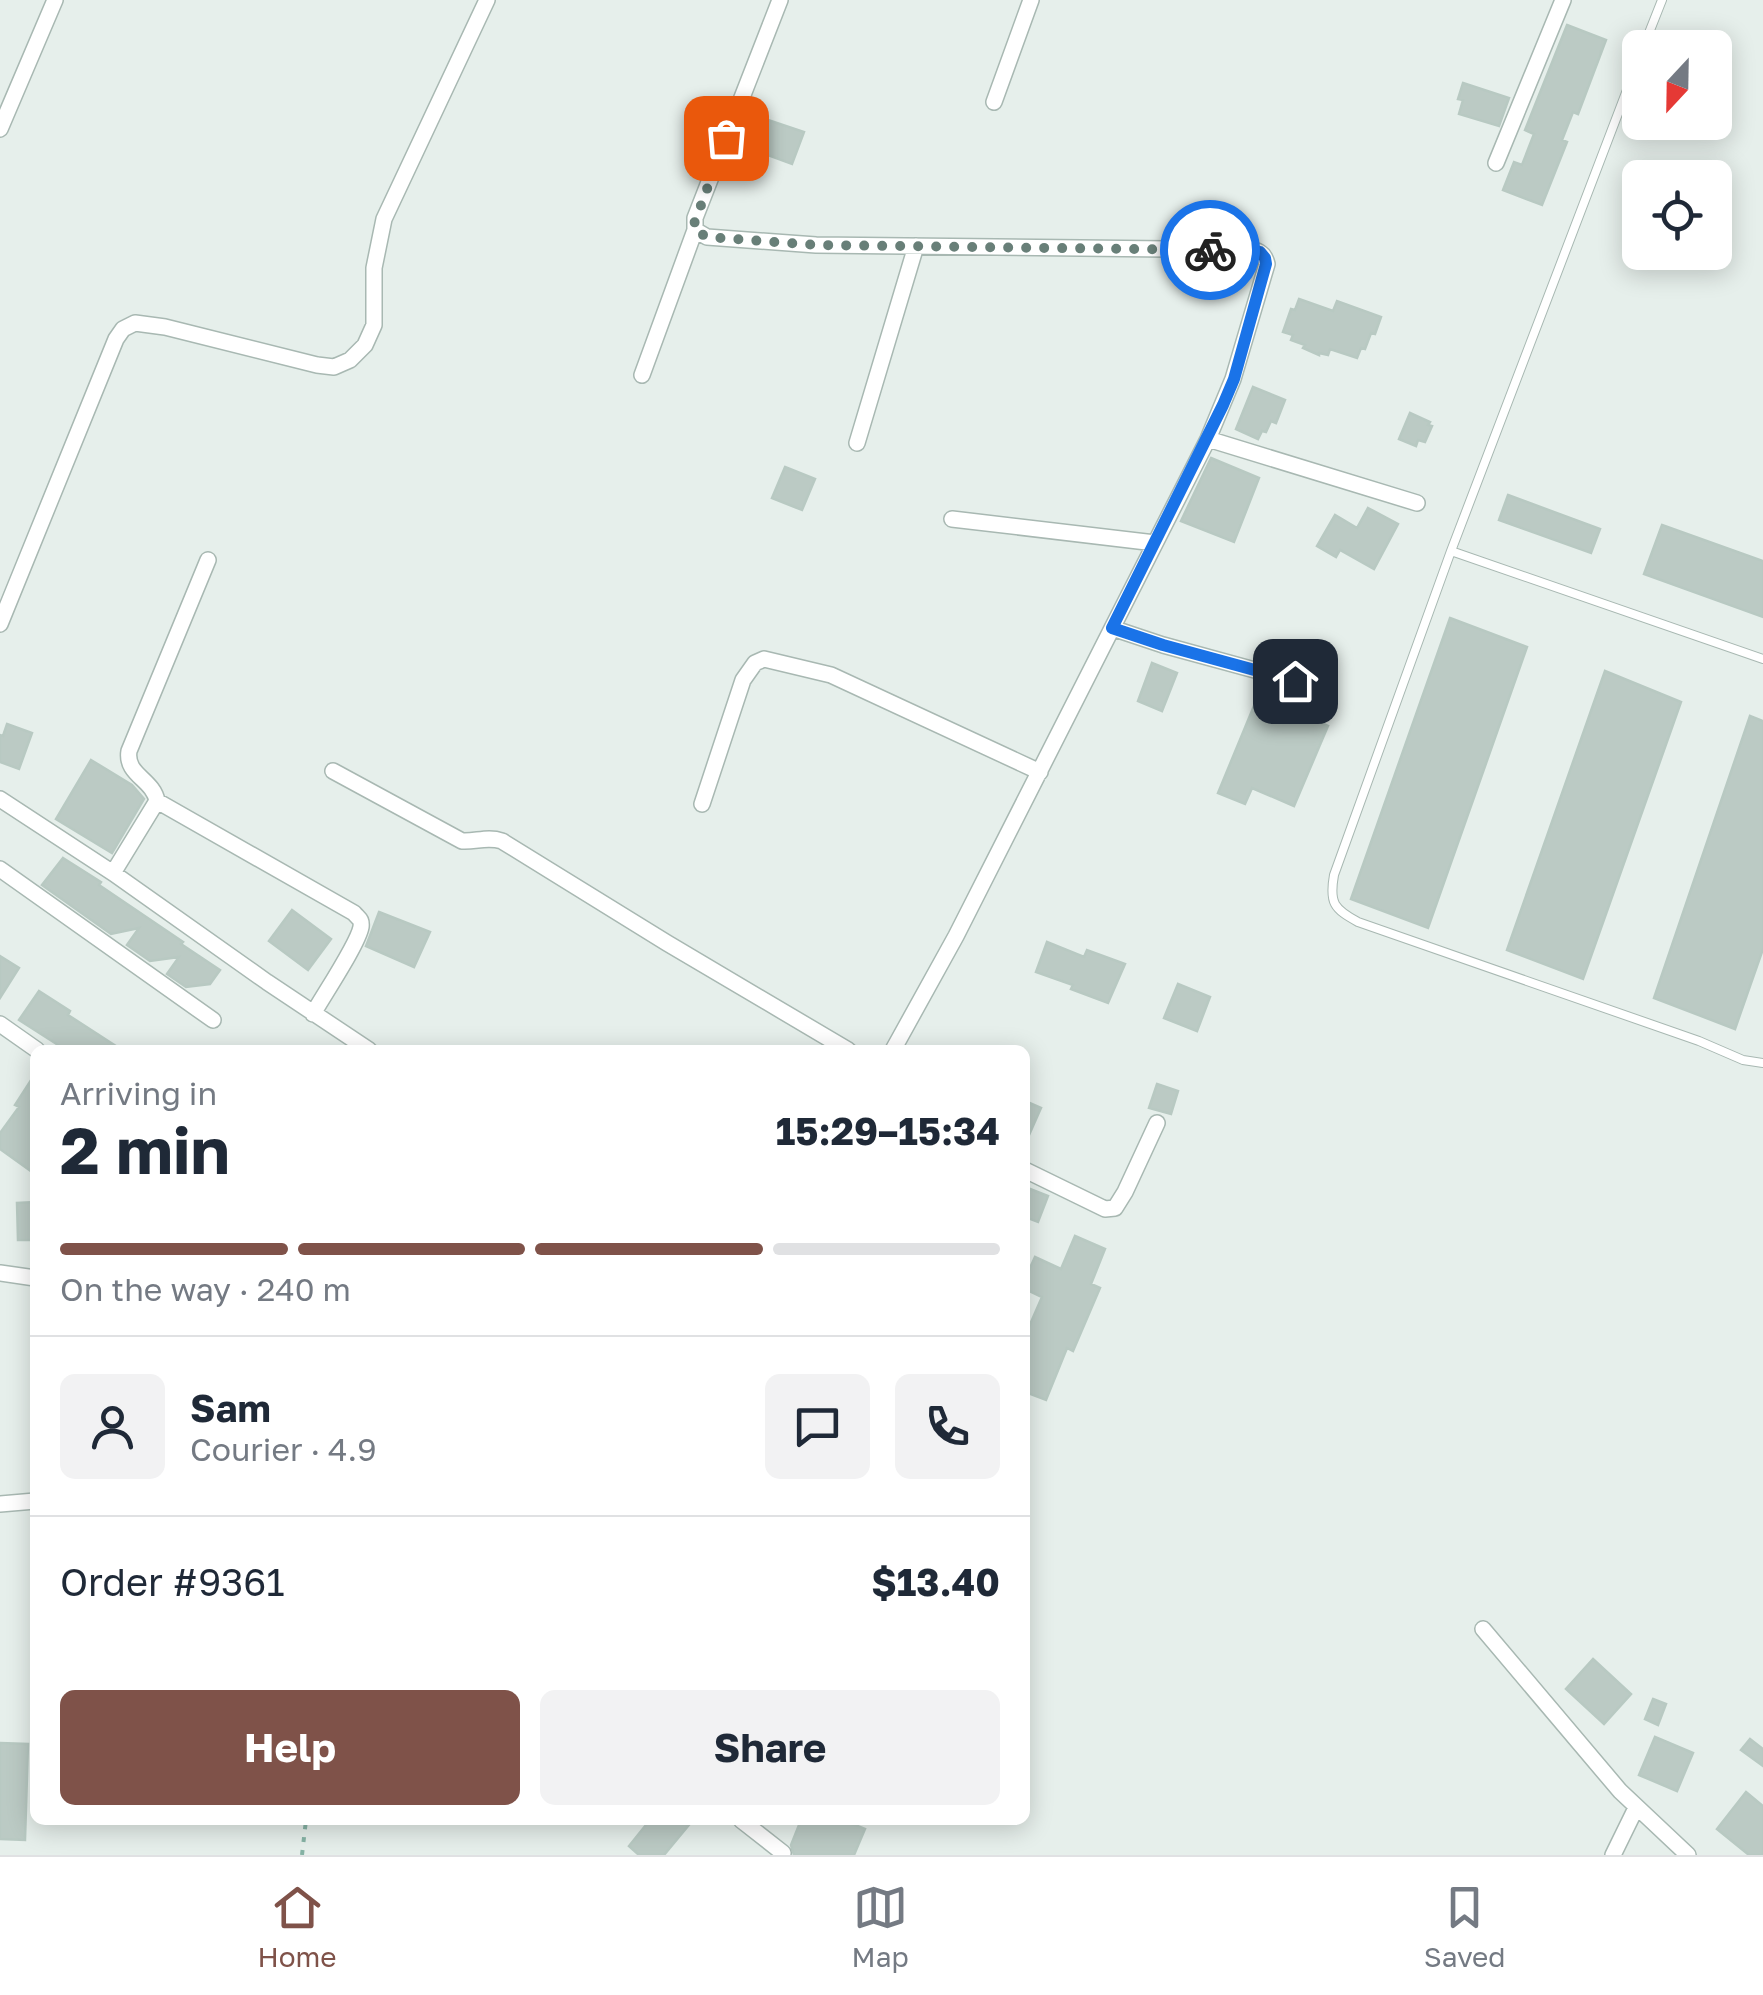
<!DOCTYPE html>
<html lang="en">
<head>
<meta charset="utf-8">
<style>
	body { margin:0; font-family:"Golos Text",sans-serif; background:#f2f2f3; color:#1f2937; height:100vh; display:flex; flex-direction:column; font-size:38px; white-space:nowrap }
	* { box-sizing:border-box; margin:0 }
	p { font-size:32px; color:#747a83 }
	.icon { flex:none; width:55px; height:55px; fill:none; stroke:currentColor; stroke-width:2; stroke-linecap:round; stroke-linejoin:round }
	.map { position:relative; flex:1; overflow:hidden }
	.sheet { position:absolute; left:30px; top:1045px; width:1000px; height:780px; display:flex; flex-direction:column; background:#fff; border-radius:15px; box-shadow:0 5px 25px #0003 }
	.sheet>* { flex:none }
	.needle { width:65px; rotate:202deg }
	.tools { position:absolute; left:1622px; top:30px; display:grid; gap:20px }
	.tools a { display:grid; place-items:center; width:110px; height:110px; border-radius:15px; background:#fff; box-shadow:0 5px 25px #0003; font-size:50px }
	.pin { position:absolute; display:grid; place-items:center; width:85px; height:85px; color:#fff; margin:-42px; border-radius:20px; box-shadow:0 5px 15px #0006 }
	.courier { position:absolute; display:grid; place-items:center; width:100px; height:100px; margin:-50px; border:8px solid #1a73e8; border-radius:50%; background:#fff; color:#222; box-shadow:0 2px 12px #0007 }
	.headline em { font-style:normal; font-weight:700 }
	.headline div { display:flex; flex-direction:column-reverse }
	.headline { display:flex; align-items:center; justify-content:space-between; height:170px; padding:0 30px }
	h1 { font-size:65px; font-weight:700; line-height:75px }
	.bar { display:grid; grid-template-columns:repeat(4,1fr); gap:15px 10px; align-content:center; height:120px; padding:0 30px }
	.bar i { height:12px; border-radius:8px; background:#e0e1e3 }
	.bar .selected { background:#7f5249 }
	.bar p { grid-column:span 4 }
	.line { display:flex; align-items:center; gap:25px; padding:0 30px; border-top:2px solid #e0e1e3 }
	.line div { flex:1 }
	.round { display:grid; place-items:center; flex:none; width:105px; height:105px; border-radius:15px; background:#f2f2f3 }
	.cta { display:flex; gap:20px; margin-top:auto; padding:20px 30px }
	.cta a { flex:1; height:115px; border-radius:15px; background:#7f5249; color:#fff; font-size:40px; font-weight:700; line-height:115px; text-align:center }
	.cta a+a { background:#f2f2f3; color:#1f2937 }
	.menu { display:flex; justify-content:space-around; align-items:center; height:140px; border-top:2px solid #e0e1e3; background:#fff; font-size:28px; color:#747a83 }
	.menu a { display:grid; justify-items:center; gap:5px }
	.menu .selected { color:#7f5249 }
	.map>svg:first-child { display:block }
</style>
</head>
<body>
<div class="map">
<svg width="1763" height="1855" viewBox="0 0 1763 1855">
	<rect width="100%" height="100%" fill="#e6efeb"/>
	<path fill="#bbcac4" stroke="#b8c9c2" stroke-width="2.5" d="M1567 25 1606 40 1578 114 1573 112 1562 140 1567 142 1542 205 1503 190 1514 162 1522 165 1534 134 1525 130Z
		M1463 83 1509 98 1499 126 1459 114 1463 100 1458 99Z
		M768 120 804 132 792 164 757 151Z
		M1299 299 1333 311 1337 301 1381 317 1375 334 1371 333 1365 349 1361 348 1357 358 1330 349 1328 355 1319 353V355L1303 348 1305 345 1291 340 1293 335 1283 332 1291 309 1295 310Z
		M1253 387 1285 400 1276 423 1271 421 1266 432 1262 431 1258 439 1236 429Z
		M1410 413 1430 422 1428 425 1432 426 1425 442 1418 440 1416 446 1399 439Z
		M1211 458 1259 478 1234 542 1181 521Z
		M785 467 815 479 802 510 772 498Z
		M1508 495 1600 529 1591 553 1499 520Z
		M1368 508 1398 524 1374 569 1340 550 1336 557 1317 546 1335 515 1357 528Z
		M1662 525 1763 561V617L1644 574Z
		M1450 618 1527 647 1428 928 1351 899Z
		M1152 663 1177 673 1162 711 1138 701Z
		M1605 671 1681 702 1583 979 1507 950Z
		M1261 689 1288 700 1285 707 1328 726 1294 806 1252 788 1245 804 1218 793Z
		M1750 716 1763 721V949L1735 1029 1654 998Z
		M7 724 32 733 19 769 0 762V735L3 736Z
		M91 760 132 785 144 799 112 853 56 819Z
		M63 858 101 882 99 885 183 942 181 944 220 970 210 984 186 987 167 974 179 957 150 961 127 945 139 928 111 934 42 885Z
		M292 910 331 939 308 970 269 941Z
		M379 912 430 932 414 967 366 946Z
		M1047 942 1084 957 1087 950 1125 964 1108 1003 1071 989 1073 985 1036 972Z
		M0 956 19 968 0 998Z
		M1178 984 1210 997 1197 1031 1164 1018Z
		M39 991 70 1011 68 1015 122 1050H66L19 1020Z
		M35 1074V1174L0 1149V1133L19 1107 15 1105Z
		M1157 1084 1178 1091 1171 1114 1149 1108Z
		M1025 1101 1041 1108 1025 1144Z
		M1025 1187 1048 1196 1038 1222 1025 1217Z
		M35 1202V1240H18L17 1203Z
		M1075 1236 1105 1249 1091 1284 1100 1288 1073 1351 1067 1348 1046 1400 1025 1392V1336L1042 1297 1025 1289V1279L1035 1257 1061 1269Z
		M1593 1659 1631 1694 1604 1724 1566 1689Z
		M1653 1699 1666 1704 1658 1725 1645 1719Z
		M1655 1737 1693 1753 1677 1791 1639 1775Z
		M1750 1739 1763 1749V1766L1741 1750Z
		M0 1743 28 1744 25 1840 0 1839Z
		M1746 1792 1763 1806V1855H1749L1717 1829Z
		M650 1820H693L664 1855H639L629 1846Z
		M801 1820H843L865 1829 854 1855H794L791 1845Z"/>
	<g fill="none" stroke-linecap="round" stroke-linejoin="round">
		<g stroke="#a8b8b2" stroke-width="10">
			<path id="service" d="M1643 48 1662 0
				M1640 56 1451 551 1334 875C1329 903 1334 909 1358 922L1699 1041 1743 1060 1763 1063
				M1451 551 1763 659"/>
		</g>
		<g stroke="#a8b8b2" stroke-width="18">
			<path id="minor" d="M994 102 1031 0
				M0 129 55 0
				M1496 163 1563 0
				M695 230 707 237 816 245 1254 250C1262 252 1265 256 1267 264L1233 379 1208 439 956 936 893 1050
				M642 375 695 230V218L780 0
				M1208 439 1417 503
				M857 443 916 246
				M952 519 1155 543
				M0 624 116 339 123 329 135 323 165 327 317 365 334 367 350 360 365 345 374 325V268L384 219 487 0
				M1112 628 1163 645 1295 681
				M333 771 462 841C476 842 487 836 502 841L667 943 848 1050
				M0 799 113 873 267 982 369 1050
				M157 801 354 913C359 919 362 919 361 927 358 944 323 996 313 1014
				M702 804 743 680 755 663 764 659 831 675 1040 772
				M0 869 213 1020
				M113 873 157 801C153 779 125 775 129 751L208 560
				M0 1024 37 1050
				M1025 1170 1105 1209 1115 1208 1125 1192 1157 1123
				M0 1273 35 1278
				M0 1504 35 1501
				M1483 1629 1620 1791 1688 1855
				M741 1820 783 1853
				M1613 1855 1636 1808"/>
		</g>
		<path stroke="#86b3a5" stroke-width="4" stroke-dasharray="5 8" stroke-linecap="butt" d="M302 1855 306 1820"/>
		<use href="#service" stroke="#fff" stroke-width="8"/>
		<use href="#minor" stroke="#fff" stroke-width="15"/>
	</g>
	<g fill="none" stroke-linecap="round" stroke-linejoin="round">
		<path stroke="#687f78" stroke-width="10" stroke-dasharray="0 18" d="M726 138 694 224V230L707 237 816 245 1210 250"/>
		<path stroke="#1a73e8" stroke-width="12" d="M1210 250 1260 252 1265 258 1266 264 1234 379 1223 405 1112 628 1163 645 1295 681"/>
	</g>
</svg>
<div class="tools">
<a><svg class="needle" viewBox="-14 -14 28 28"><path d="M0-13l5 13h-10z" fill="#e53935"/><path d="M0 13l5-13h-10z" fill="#747a83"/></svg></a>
<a><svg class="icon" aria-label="locate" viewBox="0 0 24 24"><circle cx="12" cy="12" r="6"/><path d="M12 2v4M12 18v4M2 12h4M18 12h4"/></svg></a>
</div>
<div class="pin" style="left:726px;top:138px;background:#ea580c"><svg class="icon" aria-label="bag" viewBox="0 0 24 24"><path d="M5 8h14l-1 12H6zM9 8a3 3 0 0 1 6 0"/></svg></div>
<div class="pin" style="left:1295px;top:681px;background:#1f2937"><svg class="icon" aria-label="home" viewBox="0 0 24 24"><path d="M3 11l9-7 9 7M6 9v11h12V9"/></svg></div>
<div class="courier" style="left:1210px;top:250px"><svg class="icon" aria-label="bike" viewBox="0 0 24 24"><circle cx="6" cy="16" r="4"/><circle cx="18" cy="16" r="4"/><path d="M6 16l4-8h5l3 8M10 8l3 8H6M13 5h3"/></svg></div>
<section class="sheet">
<div class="headline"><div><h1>2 min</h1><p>Arriving in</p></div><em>15:29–15:34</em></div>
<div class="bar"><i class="selected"></i><i class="selected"></i><i class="selected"></i><i></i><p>On the way · 240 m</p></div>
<div class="line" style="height:180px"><a class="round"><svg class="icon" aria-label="person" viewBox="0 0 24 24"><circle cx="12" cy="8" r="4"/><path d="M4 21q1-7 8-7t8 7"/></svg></a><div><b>Sam</b><p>Courier · 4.9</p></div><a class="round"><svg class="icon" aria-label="chat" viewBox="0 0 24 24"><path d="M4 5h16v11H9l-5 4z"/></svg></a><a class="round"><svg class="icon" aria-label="phone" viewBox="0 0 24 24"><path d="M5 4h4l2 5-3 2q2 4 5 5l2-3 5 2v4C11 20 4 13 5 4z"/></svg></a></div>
<div class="line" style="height:130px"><div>Order #9361</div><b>$13.40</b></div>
<div class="cta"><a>Help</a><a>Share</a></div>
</section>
</div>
<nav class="menu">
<a class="selected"><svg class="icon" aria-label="home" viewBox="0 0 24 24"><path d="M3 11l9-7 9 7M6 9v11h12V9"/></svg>Home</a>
<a><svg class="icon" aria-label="map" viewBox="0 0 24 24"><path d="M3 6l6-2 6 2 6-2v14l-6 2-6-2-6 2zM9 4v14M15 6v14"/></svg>Map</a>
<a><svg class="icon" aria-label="saved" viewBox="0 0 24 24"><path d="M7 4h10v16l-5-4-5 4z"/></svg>Saved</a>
</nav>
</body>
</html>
